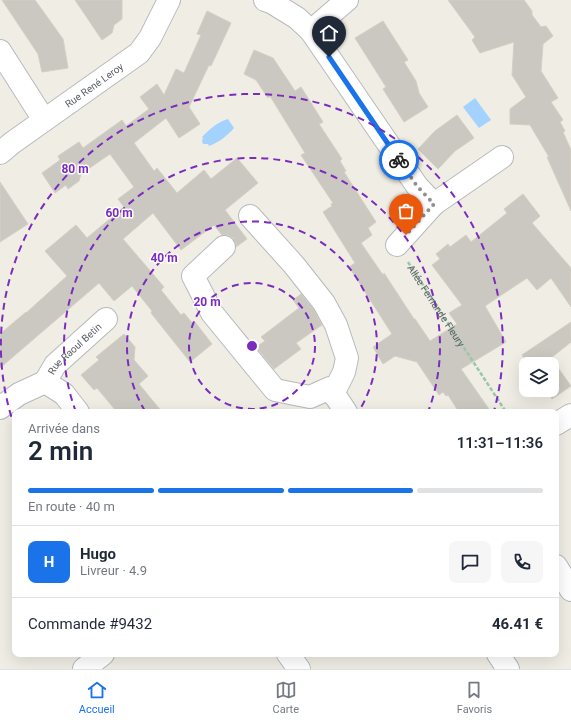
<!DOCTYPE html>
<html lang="fr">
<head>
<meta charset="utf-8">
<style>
	body { margin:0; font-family:Roboto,sans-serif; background:#f6f6f7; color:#1f2937; height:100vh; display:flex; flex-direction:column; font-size:15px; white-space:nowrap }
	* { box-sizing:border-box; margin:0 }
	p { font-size:13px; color:#747a83 }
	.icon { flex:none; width:22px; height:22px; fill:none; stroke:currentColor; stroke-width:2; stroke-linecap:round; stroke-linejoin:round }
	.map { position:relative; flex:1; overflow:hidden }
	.drawer { position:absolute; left:12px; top:409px; width:547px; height:248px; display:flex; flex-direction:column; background:#fff; border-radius:8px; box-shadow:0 4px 16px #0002 }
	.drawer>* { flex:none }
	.buttons { position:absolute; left:519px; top:357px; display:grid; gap:8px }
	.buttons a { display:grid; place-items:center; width:40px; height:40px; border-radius:8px; background:#fff; box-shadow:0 4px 16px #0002; font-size:20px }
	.pin { position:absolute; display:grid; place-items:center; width:34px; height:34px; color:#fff; margin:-41px -17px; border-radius:50% 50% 50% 0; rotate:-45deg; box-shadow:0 0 4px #0007 }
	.pin .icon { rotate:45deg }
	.courier { position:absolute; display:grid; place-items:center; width:40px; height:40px; margin:-20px; border:3px solid #1a73e8; border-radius:50%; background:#fff; color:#222; box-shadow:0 1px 5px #0007 }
	.headline em { font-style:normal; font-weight:600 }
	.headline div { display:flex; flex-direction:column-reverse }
	.headline { display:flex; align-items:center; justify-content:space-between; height:68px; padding:0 16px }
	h1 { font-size:26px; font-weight:600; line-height:30px }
	.bar { display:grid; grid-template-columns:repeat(4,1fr); gap:6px 4px; align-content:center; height:48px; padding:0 16px }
	.bar i { height:5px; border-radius:3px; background:#e0e1e3 }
	.bar .on { background:#1a73e8 }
	.bar p { grid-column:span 4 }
	.line { display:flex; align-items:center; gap:10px; padding:0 16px; border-top:1px solid #e0e1e3 }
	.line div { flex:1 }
	.round { display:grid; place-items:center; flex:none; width:42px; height:42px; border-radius:8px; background:#f6f6f7 }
	.dock { display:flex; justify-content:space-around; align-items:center; height:56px; border-top:1px solid #e0e1e3; background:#fff; font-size:11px; color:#747a83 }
	.dock a { display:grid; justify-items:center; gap:2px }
	.dock .on { color:#1a73e8 }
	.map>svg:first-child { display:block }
</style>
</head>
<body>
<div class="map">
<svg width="571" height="669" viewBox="0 0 571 669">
	<rect width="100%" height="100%" fill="#efede4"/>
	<path fill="#a4d2ff" d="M475 98 491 120 479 128 463 107Z
		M228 119 234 128C226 137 219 142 209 146L208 144H203L202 141 203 138 202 137C211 128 216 123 228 119Z"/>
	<path fill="#cac8c1" stroke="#d4cfc3" d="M2 0H35L63 39 68 68 42 72 38 54Z
		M75 0H122V19L114 25 112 33 102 40Z
		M448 0H524L532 11V15L541 27 546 26 553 36 543 44 541 71 558 98 551 102 563 120 560 122 565 131 563 132 571 150V211L547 157H549L530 125 510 124V109L526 97 512 75 514 42 480 53 472 40 475 37Z
		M207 11 231 23 211 66 209 65 189 107 200 124 179 138 166 118 134 143 154 171 157 168 177 193 204 170 211 179 237 158 258 183 225 210 247 239 236 247V244L233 238 228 235H222L214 225 181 250 153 213 123 239 164 287 161 290 181 315 184 313 193 324 195 322 212 344 190 362 151 313 152 311 132 286 114 301 99 283 0 368V334L26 312V313L67 276 45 251 76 225 87 238 124 207 118 199 134 187 110 154 81 174 79 181 68 189 66 185 55 193 42 173 60 160 58 156 79 142 83 148 122 120 126 126 149 109 140 97 157 84 164 95 176 69 184 73 201 35 197 34Z
		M383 21 408 60 404 62 416 81 419 93 428 107 404 122 383 89 386 87 355 38Z
		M254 50 273 58 295 91 301 87 323 122 319 124 342 159 340 161 346 171 344 172 376 222 368 228 372 235 361 243 383 275 384 273 414 319H415L430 341 457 324 449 313 462 305 432 265 440 259 436 254 448 244 450 247 466 235 471 242 507 213 504 209 523 194 540 216 532 223 571 268V307L551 278 537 290 527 278 485 306 506 342 461 369 491 412H459L448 395 446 396 443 392 439 395 417 362 395 356 383 364 373 347 392 334 349 267 355 263 323 212 332 206 331 204 333 203 301 155 305 153 270 96 268 98 256 80 244 74Z
		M457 115 474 138 455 151 438 169 418 149 435 131Z
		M0 182 28 224 0 242Z
		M301 294 314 310 322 325 296 343 301 349 274 369 256 347 265 341 261 337 299 308 293 300Z
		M571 322V342L551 358 571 386 552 399 546 390H552V364H528L522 355Z
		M124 334 135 347 134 360 148 376 139 384 162 412H117L97 388 94 390 81 375 99 360 96 357Z"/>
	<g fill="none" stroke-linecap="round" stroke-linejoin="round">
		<g stroke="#b7babe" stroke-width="24">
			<g id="minor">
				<path d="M265 0 271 2 297 18 311 31 417 186 434 204 397 245"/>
				<path d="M311 31 347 0"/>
				<path d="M0 51 44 120"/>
				<path id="s2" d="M0 153 12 143 139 53 150 38 169 0"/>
				<path d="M434 204 502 157"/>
				<path d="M250 216 294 265 324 303 336 325 347 358 344 372 333 394"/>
				<path d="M224 247 193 276 212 313 275 390 310 397 330 388 346 412"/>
				<path id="s3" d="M45 382 55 365 106 319"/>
				<path d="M0 408 19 394 45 382 64 394 78 412"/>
				<path d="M556 424 571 415"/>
				<path d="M556 566 571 590"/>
				<path d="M288 654 299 669"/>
				<path d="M498 654 508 669"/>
				<path d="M84 669 103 654"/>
			</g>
		</g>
		<path stroke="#9ac7aa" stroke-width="2.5" stroke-dasharray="4 2" stroke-linecap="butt" id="s1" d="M408 262 506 412"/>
		<use href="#minor" stroke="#fff" stroke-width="22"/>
	</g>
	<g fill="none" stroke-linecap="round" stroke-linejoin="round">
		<path stroke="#8f9191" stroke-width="4" stroke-dasharray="0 7.2" d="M399 160 417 186 434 204 406 235"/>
		<path stroke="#1a73e8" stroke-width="5" d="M329 57 399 160"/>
	</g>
	<g fill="none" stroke="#7b2cbf" stroke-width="2" stroke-dasharray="7 5">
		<circle cx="252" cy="346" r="63"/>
		<path d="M145 411A125 125 0 1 1 359 411"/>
		<path d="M76 412A188 188 0 1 1 428 412"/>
		<path d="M15 428A251 251 0 1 1 494 411"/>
	</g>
	<g text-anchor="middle" stroke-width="3" stroke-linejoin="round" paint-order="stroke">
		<g font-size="10" fill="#5c6065" stroke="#fff">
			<text dy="4" stroke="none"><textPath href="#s2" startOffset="116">Rue René Leroy</textPath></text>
			<text dy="4" stroke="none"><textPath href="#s1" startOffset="52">Allée Fernande Fleury</textPath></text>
			<text dy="4" stroke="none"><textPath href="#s3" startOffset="45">Rue Raoul Betin</textPath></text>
		</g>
	</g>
	<circle cx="252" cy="346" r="6" fill="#7b2cbf" stroke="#fff" stroke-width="2"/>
	<g font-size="12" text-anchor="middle" font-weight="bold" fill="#7b2cbf" stroke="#fff" stroke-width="3" stroke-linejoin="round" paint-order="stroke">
		<text x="75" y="173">80 m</text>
		<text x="119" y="217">60 m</text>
		<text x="164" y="262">40 m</text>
		<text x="207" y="306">20 m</text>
	</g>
</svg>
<div class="buttons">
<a><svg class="icon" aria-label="layers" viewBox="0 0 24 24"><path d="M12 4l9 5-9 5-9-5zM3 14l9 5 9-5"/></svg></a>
</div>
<div class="pin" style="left:406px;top:235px;background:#ea580c"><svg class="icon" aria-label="bag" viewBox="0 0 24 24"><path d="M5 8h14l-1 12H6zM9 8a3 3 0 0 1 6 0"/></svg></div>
<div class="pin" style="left:329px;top:57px;background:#1f2937"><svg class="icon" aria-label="home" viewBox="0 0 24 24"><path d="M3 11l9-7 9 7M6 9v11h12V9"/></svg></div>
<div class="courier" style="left:399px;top:160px"><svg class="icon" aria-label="bike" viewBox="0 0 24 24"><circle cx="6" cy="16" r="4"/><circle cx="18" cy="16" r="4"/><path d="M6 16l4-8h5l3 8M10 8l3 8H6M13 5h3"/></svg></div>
<section class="drawer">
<div class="headline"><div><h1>2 min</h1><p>Arrivée dans</p></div><em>11:31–11:36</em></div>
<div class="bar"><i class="on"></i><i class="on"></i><i class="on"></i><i></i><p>En route · 40 m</p></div>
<div class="line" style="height:72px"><b class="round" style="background:#1a73e8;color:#fff">H</b><div><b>Hugo</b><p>Livreur · 4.9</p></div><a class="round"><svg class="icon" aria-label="chat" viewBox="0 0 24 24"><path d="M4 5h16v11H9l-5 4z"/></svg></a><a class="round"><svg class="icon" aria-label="phone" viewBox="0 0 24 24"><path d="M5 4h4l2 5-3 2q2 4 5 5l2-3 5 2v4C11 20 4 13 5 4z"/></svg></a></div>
<div class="line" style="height:52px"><div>Commande #9432</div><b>46.41 €</b></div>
</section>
</div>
<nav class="dock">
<a class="on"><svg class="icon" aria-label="home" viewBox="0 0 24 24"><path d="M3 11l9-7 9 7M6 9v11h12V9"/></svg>Accueil</a>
<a><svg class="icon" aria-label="map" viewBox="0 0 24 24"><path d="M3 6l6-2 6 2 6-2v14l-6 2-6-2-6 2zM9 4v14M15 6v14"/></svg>Carte</a>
<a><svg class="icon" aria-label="saved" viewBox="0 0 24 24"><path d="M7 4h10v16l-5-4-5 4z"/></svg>Favoris</a>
</nav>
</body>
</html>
